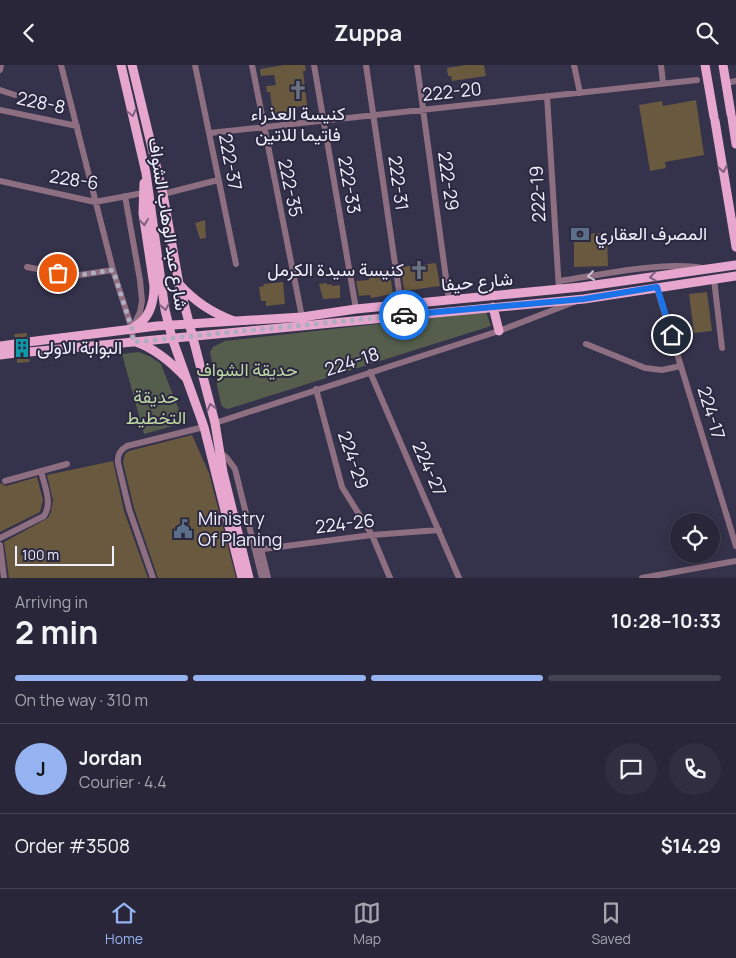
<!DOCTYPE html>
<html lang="en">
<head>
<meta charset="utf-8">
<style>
	body { margin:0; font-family:Manrope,Vazirmatn,sans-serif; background:#302e40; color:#f1f3f6; height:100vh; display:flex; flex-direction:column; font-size:19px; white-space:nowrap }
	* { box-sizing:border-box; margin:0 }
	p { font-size:16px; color:#a5a5ae }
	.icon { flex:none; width:28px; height:28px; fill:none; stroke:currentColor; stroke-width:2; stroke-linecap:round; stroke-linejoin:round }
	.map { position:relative; height:513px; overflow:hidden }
	.sheet { display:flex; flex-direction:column; background:#282638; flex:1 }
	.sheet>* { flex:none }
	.buttons { position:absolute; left:670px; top:448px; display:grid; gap:10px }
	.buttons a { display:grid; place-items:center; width:50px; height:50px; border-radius:50%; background:#282638; box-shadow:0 2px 12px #0003,0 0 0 1px #444353; font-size:25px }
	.scale { position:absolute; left:15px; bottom:12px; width:99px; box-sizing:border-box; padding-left:5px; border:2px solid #f1f0fe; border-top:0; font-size:14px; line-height:18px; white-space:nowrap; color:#f1f0fe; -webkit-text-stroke:4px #2b2840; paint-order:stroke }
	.pin { position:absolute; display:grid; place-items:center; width:42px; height:42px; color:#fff; margin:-21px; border:2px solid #fff; border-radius:50%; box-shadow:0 1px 5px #0007 }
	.courier { position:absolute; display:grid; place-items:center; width:50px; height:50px; margin:-25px; border:4px solid #1a73e8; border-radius:50%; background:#fff; color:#222; box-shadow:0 1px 6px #0007 }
	.summary em { font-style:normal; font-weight:700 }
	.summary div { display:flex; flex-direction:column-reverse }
	.summary { display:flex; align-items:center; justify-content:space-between; height:85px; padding:0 15px }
	h1 { font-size:32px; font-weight:700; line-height:38px }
	.bar { display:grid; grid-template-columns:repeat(4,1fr); gap:8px 5px; align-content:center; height:60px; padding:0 15px }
	.bar i { height:6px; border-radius:4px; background:#444353 }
	.bar .selected { background:#95b2f1 }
	.bar p { grid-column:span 4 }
	.line { display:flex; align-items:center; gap:12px; padding:0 15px; border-top:1px solid #444353 }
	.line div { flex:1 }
	.round { display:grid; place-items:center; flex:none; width:52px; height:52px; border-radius:26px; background:#302e40 }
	header { display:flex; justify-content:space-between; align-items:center; height:65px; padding:0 15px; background:#282638; font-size:22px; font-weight:700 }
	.tab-bar { display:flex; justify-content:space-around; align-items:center; height:70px; border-top:1px solid #444353; background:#282638; font-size:14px; color:#a5a5ae }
	.tab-bar a { display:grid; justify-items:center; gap:2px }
	.tab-bar .selected { color:#95b2f1 }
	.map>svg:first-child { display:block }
</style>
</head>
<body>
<header><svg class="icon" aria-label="back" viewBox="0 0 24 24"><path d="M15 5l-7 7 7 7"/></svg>Zuppa<svg class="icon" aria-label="search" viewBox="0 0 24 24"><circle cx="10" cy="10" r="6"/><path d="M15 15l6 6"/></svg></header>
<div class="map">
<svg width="736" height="513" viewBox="0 0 736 513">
	<rect width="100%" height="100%" fill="#35324b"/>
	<path fill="#555e4c" d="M486 247 491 261 228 344 223 342 221 339 210 287 213 282 225 276Z
		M139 287 151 292 161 299 184 358 144 369 122 289Z"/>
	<path fill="#69593f" d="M284 0H305L306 6H303L307 40 287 44V47L277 52 276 50 273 51 270 27H267L266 21 276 20 274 10 261 11 260 4Z
		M465 0H484L486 11 452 16 451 11H448L447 3Z
		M696 35 704 90 665 97 666 103 650 106 639 40 662 36 663 41Z
		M205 155 206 173 200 174 195 158Z
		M607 168 608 201 574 202V172H576V169Z
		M436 198 440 221 404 226 401 202Z
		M387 205 388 215H391L393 229 371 233 370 230 359 231 356 216 369 215 368 207Z
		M283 217 285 239 266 241V236H261L259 222 264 221 263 219Z
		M327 218V220L332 219V221L340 220V233L323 234 319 219Z
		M707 227 712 266 694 268 689 229Z
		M27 268V271L24 272 22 277 25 282 23 287 24 290 29 293 30 297 17 298V294L20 293 22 288 20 283 21 279 20 276 15 273 14 269Z
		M192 370 209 408 236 513H158L134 443 123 397 125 389 129 386Z
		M113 396 124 446 148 513H9L4 477 48 453 51 447 53 435 47 410Z
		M37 412 43 435 40 447 0 467V418L6 421Z"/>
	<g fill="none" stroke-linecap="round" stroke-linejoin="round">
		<path stroke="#8e6f81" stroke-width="6" d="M61 0 113 205 132 264 133 277
			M195 0 236 199
			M252 0 302 252
			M314 0 356 244
			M366 0 401 240
			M417 0 449 235
			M574 0 580 28
			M661 0 663 18
			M0 5 1 0
			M726 18 736 16
			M0 25 15 30
			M547 31 559 225
			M0 45 77 61
			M210 68 697 15
			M0 116 95 137 143 128
			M163 129 218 115
			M125 131 140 215 142 236 140 247 133 262
			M27 202 73 211 113 205
			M714 214 722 283
			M559 216C601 210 661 196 702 203
			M657 223 736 481
			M586 279 645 303 662 305 681 301
			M370 307 459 513
			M316 324 342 422 372 470 390 513
			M215 358 499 266 574 237
			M220 387 227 393 235 404 262 513
			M5 416 67 399
			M0 473 44 451C53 438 44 420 41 406
			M0 480 4 513
			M261 484 268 513
			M255 485 372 470 439 465
			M153 513 129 444 118 398C117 391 120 385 127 381L204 362
			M642 513 736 496"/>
		<path stroke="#e6a6cd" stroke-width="9" d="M121 0 146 108 165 245 172 273 204 362 242 513
			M132 0 163 129 179 219 215 358 223 407 249 513
			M705 0 714 52
			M723 0 731 49
			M732 53 736 79
			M715 56 736 182
			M179 219C194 236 212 248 234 256
			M493 242 499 266
			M134 262C150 254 154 238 154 221L143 148 144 118
			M28 277 157 261 302 252 356 244 581 222 736 200
			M136 277C156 284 172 298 186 313
			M0 281 15 279
			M29 287 584 234 736 211
			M0 290 16 288"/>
	</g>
	<defs><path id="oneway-chevron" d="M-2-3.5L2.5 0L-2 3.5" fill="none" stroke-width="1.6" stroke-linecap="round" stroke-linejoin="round" transform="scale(1.25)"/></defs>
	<g stroke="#7f617f">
		<use href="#oneway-chevron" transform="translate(132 48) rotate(77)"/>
		<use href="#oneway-chevron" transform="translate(723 104) rotate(80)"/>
		<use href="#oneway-chevron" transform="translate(144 157) rotate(84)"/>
		<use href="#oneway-chevron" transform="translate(653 212) rotate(172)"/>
		<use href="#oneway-chevron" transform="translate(165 242) rotate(80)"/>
		<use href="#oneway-chevron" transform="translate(211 342) rotate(-105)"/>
	</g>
	<use stroke="#cec3d2" href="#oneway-chevron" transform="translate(591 211) rotate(172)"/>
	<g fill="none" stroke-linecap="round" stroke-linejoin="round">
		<path stroke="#afaebf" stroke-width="5" stroke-dasharray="0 9" d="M58 208 73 211 113 205 132 264 133 277 404 250"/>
		<path stroke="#1a73e8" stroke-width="6" d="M404 250 584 234 657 222 672 270"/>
	</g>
	<defs>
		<g id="church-bare" transform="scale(1.5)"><path d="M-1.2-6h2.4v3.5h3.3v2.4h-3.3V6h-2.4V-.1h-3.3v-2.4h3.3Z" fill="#6b7280" stroke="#2b2840" stroke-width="2.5" paint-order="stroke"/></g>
		<g id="bank-bare" transform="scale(1.5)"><path d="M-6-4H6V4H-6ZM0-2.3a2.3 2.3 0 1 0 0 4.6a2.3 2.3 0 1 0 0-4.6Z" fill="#5c6f8a" stroke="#2b2840" stroke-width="2.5" paint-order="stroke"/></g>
		<g id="building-bare" transform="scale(1.5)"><path d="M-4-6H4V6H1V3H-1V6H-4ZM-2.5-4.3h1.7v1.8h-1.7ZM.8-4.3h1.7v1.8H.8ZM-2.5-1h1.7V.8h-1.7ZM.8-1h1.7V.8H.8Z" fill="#0f9aa8" stroke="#2b2840" stroke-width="2.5" paint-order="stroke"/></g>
		<g id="civic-bare" transform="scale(1.5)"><path d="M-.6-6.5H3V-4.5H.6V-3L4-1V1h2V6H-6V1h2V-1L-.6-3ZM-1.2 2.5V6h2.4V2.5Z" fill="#5c6f8a" stroke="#2b2840" stroke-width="2.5" paint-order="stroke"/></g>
	</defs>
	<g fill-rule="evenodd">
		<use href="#church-bare" x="298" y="25"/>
		<use href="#bank-bare" x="580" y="169"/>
		<use href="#church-bare" x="419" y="205"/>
		<use href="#building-bare" x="22" y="283"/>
		<use href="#civic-bare" x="183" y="464"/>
	</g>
	<g text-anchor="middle" stroke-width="4" stroke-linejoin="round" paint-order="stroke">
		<g font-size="18" fill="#f1f0fe" stroke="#2b2840">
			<text transform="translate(452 27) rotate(-6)" y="6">222-20</text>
			<text transform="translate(41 38) rotate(12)" y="6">228-8</text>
			<text transform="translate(230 97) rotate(79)" y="6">222-37</text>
			<text transform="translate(74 115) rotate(9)" y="6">228-6</text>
			<text transform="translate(448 116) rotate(82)" y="6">222-29</text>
			<text transform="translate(398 118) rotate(82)" y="6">222-31</text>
			<text transform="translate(349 120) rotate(80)" y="6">222-33</text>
			<text transform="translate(290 123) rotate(78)" y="6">222-35</text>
			<text transform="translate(538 129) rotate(-93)" y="6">222-19</text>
			<text transform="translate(168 159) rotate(81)" y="6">شارع عبد الوهاب الشواف</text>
			<text transform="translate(477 217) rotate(-5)" y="6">شارع حيفا</text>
			<text transform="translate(352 297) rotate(-18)" y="6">224-18</text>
			<text transform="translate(711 348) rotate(73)" y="6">224-17</text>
			<text transform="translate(353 395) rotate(71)" y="6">224-29</text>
			<text transform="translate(429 404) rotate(66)" y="6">224-27</text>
			<text transform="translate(345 459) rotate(-7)" y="6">224-26</text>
		</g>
		<g font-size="18" fill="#f1f0fe" stroke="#2b2840" text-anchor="start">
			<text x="298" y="55" text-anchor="middle">كنيسة العذراء<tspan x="298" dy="21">فاتيما للاتين</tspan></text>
			<text x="595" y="175">المصرف العقاري</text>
			<text x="404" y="211" text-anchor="end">كنيسة سيدة الكرمل</text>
			<text x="37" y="289">البوابة الاولى</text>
			<text x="198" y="460">Ministry<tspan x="198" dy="21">Of Planing</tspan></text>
		</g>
		<g font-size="18" fill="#bdd8a3" stroke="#2b2840">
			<text x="247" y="311">حديقة الشواف</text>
			<text x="156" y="338">حديقة<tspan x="156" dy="21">التخطيط</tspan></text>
		</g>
	</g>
</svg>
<div class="buttons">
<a><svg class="icon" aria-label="locate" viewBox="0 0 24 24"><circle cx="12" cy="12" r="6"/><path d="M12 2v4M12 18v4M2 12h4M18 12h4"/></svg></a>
</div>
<div class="scale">100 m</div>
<div class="pin" style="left:58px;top:208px;background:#ea580c"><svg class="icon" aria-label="bag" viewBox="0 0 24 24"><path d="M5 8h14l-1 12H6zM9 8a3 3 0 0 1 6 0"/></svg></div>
<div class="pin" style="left:672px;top:270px;background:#1f2937"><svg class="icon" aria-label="home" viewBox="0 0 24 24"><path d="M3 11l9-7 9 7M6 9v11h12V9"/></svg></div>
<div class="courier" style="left:404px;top:250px"><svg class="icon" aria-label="car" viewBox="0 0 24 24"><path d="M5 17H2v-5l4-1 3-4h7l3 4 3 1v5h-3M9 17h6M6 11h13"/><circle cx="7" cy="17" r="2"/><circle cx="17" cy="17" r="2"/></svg></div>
</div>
<section class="sheet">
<div class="summary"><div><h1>2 min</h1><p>Arriving in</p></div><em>10:28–10:33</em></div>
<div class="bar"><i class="selected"></i><i class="selected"></i><i class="selected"></i><i></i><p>On the way · 310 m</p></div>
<div class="line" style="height:90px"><b class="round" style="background:#95b2f1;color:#111">J</b><div><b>Jordan</b><p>Courier · 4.4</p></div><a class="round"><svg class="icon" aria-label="chat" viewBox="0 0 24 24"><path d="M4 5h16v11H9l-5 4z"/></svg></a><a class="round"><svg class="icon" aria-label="phone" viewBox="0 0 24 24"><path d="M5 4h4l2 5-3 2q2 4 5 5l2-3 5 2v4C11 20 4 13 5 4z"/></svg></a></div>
<div class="line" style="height:65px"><div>Order #3508</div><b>$14.29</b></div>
</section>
<nav class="tab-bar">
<a class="selected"><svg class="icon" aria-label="home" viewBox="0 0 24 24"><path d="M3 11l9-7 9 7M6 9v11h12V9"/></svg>Home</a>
<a><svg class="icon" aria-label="map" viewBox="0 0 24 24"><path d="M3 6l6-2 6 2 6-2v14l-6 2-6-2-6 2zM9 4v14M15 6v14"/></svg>Map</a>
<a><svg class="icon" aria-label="saved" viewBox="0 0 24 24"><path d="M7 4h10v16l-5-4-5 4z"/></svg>Saved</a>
</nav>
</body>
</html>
